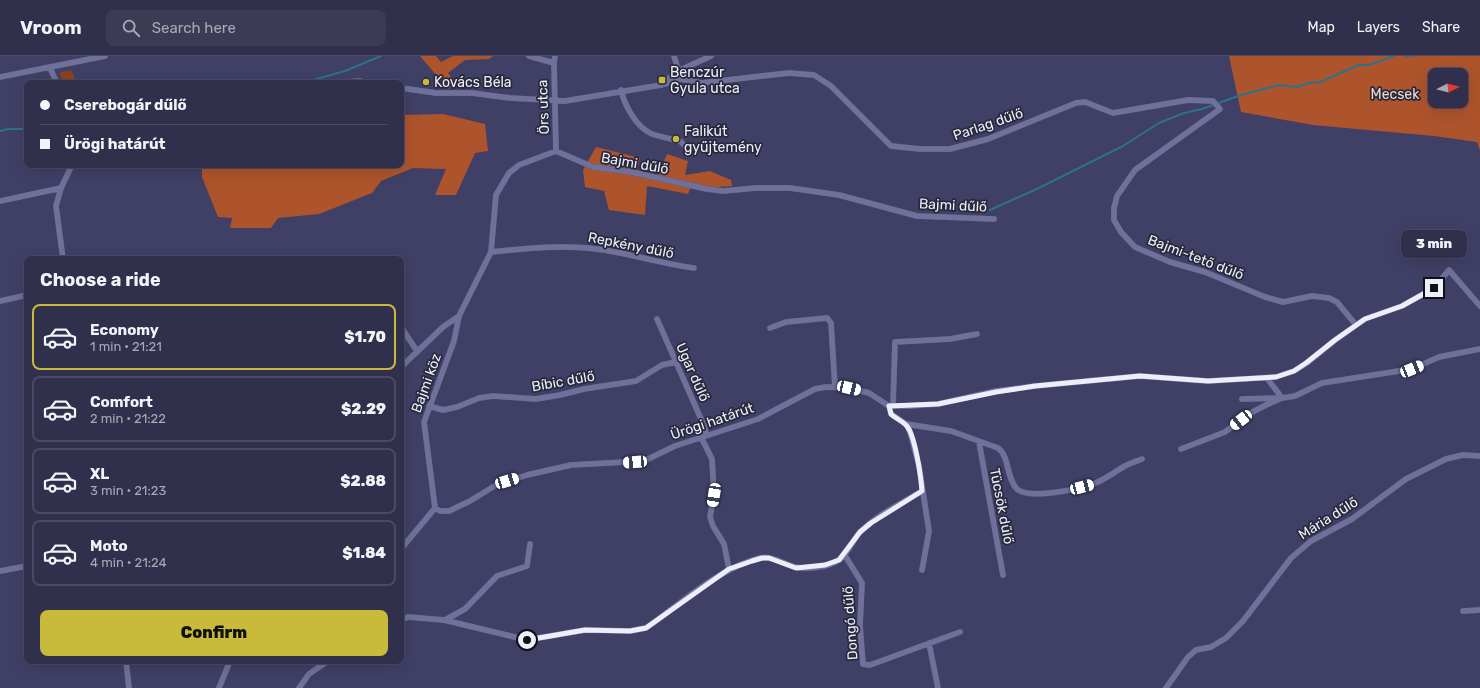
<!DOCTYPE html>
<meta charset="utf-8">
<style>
:root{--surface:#302f4c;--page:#3c3b56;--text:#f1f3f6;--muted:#a8a9b5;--line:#4b4a64;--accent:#c8bb3b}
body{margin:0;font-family:Rubik,sans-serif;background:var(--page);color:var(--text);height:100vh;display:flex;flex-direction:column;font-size:15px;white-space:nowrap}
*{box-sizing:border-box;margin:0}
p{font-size:13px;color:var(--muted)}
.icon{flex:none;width:22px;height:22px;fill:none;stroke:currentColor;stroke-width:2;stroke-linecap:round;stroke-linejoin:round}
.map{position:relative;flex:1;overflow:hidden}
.details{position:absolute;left:24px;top:200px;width:380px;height:408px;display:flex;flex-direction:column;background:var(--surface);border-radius:8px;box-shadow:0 4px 16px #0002,0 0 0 1px var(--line)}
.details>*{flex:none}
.banner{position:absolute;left:24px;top:24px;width:380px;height:88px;border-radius:8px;box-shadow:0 4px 16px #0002,0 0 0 1px var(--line);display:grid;align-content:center;height:88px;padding:0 16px;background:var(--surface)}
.needle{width:26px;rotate:84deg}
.controls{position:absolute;left:1428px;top:12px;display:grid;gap:8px}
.controls a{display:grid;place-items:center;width:40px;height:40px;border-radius:8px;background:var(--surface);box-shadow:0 4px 16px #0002,0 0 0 1px var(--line);font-size:20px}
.end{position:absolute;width:18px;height:18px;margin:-9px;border:5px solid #edeefc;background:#111;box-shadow:0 0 0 2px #111}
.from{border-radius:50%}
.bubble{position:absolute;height:28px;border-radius:8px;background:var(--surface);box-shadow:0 4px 16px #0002,0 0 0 1px var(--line);font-size:13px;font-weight:800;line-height:28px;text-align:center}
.car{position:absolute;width:12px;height:24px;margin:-12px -6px;border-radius:5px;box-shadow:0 0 3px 1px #0007;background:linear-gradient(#fff 24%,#345 0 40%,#fff 0 76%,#345 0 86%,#fff 0)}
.banner b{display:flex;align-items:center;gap:14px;height:38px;font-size:15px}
.banner b+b{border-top:1px solid var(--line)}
.banner i{width:10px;height:10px;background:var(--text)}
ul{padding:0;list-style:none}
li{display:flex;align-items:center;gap:12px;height:66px;margin:0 8px 6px;padding:0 8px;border:2px solid var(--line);border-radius:8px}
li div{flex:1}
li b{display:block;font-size:15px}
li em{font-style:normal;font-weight:800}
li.on{border-color:var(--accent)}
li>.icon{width:36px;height:36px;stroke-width:1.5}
h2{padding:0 16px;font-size:18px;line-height:48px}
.button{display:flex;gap:8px;margin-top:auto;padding:8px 16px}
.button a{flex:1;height:46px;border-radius:8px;background:var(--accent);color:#111;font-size:16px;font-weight:800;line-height:46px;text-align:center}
header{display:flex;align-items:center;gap:24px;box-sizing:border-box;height:56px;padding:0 20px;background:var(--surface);border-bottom:1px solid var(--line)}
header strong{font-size:19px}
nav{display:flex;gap:22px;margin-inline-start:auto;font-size:14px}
.search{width:280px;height:36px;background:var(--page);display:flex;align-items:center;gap:10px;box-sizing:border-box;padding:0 14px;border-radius:8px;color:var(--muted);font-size:15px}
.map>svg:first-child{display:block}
.green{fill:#8e401b}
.forest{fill:#ad542c;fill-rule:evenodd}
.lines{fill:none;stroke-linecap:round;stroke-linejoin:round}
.stream{stroke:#2d7289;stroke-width:2}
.minor-casing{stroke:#5a5978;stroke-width:6}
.minor{stroke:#70719b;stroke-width:5.5}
.route{stroke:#edeefc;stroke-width:5}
.poi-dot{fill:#c8bb3b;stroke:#28293b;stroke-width:1.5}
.labels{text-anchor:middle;stroke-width:3.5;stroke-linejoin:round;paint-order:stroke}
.poi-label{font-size:14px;fill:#edeefc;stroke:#28293b;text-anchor:start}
.park-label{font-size:14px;fill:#f3d9cf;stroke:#28293b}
.street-label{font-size:14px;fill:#edeefc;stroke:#28293b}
</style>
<header>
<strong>Vroom</strong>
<div class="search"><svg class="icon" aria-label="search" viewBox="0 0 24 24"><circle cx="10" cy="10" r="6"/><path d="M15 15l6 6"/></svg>Search here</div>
<nav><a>Map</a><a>Layers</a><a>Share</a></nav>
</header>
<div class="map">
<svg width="1480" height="632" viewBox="0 0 1480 632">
<rect width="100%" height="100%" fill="#403f66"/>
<path class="green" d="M71,14l5,11 15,-2 1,4h-28l-5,-10z"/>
<path class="forest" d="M420,0h16l5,6 12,-6h40l-4,3 -24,1 -17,13 8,10 -8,6z
M1229,0h251v94l-3,-8 -43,-6 -121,-11 -72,-13zM1435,19h26v26h-26z
M443,58l42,10 3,27 -13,2 -19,42h-21l11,-26 -33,-1 -32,13 -9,12 -53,21 -41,4 -7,10h-41l2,-10 -14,-1 -16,-40v-12h199v-50z
M596,91l44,11 -3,12 21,6 9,-22 21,7 -3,14 25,-4 21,9 1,6 -42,3 -2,5 -41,-8 -2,29 -36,-5 -5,-19 -19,-4 -2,-17z"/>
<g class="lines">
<path class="stream" d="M1405,0h8
M302,27l43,-12 36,-15
M0,75l8,-2h19
M990,154l49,-22 84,-42 36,-23 25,-10 18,-4 36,-13 41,-11 18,2 11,-4 12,-1 39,-17h10l25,-9"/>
<defs>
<path id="minor" d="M529,0l25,7
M555,0l-1,7 2,88
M674,0l7,23 20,4 88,-10 25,2 17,11 60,60 29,3h30l38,-10 88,-36 9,-1 28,11 75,-13 25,1 7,8 -85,61 -18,26 -3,12v12l7,12 14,15 35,15 35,10 60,25 18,5 29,-6 17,2 8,4 19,23
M50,12l7,15
M0,21l105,-21
M664,26l14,-11 33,-15
M336,27l23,-2 11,2
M401,32l35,5h36l38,5 55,3 96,-16 20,-6
M621,34c4,16 15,37 31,44 9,3 19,5 28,7l4,4
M0,145l61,-13
M491,196c38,-4 76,-8 113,-2 31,5 60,14 90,18
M63,203l-7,-53 5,-18 11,-23
M0,245l27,-6
M657,263l48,109 1,7
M401,271l16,24
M770,272l16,-6 41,-4 4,5 4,64
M401,311l42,-40 16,-11 32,-64 5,-57 13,-22 10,-8 37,-14 37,16 38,5 76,17 16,2 33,-3h34l49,7 78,21 77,3
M1242,343l40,-1 -15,-20
M893,349l2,-63 55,-3 27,-5
M429,350l14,4 14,-3 22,-9 14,-2 43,3 24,-4 24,-6 52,-8 26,-16 13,-3
M889,350l2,8 15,10 45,7 47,17c12,9 8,30 19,41 12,11 62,0 76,-5 12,-4 21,-12 32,-18 5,-3 12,-5 17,-7
M906,368l4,8 9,34 10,65 -7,39
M701,381l11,22 2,36 -4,22 3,9 11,18 5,25
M979,386l24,133
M1181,393l44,-17 22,-17 19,-10 16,-7 13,-2 27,-13 90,-14 27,-12 41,-8
M435,452l-11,-86 30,-81 5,-25
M401,493l34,-41 5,3h9l21,-10 26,-16 31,-10 44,-10 73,-4 31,-15 83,-27 57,-30 11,-2 23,1 20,5 20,13h19l30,-2 58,-13 39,-5 105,-10 68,5 68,-4 18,-6 13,-8 28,-23 30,-21 37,-13 32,-18 15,-18 31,36
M844,498l18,29 -2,43 3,38 7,1 90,-33
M0,515l27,-5
M1463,555l17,-1
M401,564l7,-3 36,3 83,20 58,-10 45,1 16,-3c36,-25 71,-59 114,-70 12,-3 23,6 35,9 11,3 34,0 44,-7 10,-7 14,-21 22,-29 17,-17 41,-28 61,-40
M445,564l20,-11 32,-33 30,-10 3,-22
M929,587l9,45
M126,605l3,27
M219,632l11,-27
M299,632l10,-14 19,-13
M1166,632l22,-31 8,-7 15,-3 15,-9 17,-17 48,-63 20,-17 41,-22 54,-40 40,-20 17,-4 17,1"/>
</defs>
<use href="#minor" class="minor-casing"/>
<use href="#minor" class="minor"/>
</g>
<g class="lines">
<path class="route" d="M527,584l58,-10 45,1 16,-3 83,-59 23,-8 10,-3h7l27,10 29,-3 14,-5 21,-28 11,-9 51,-32c-1,-14 -7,-57 -16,-66 -4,-4 -11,-7 -15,-11l-2,-8 49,-2 58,-12 39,-6 105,-10 68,5 68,-4 18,-6 12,-8 29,-23 30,-21 37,-13 32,-18"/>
</g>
<g class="poi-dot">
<rect x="658" y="20" width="8" height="8" rx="2"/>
<circle cx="426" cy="26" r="4"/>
<circle cx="676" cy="83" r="4"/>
</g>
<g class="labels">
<g class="poi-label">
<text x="670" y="21">Benczúr<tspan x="670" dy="16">Gyula utca</tspan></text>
<text x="434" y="31">Kovács Béla</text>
<text x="684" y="80">Falikút<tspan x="684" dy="16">gyűjtemény</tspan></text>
</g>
<g class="park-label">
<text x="1395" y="43">Mecsek</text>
</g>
<g class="street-label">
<text transform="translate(543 51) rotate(-92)" y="5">Örs utca</text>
<text transform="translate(988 68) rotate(-19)" y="5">Parlag dűlő</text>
<text transform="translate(635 107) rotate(10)" y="5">Bajmi dűlő</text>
<text transform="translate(953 149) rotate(3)" y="5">Bajmi dűlő</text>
<text transform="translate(631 189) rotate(11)" y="5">Repkény dűlő</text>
<text transform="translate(1196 201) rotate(21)" y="5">Bajmi-tető dűlő</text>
<text transform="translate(693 316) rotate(66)" y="5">Ugar dűlő</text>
<text transform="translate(563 325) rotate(-10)" y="5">Bíbic dűlő</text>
<text transform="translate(426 327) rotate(-70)" y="5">Bajmi köz</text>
<text transform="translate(712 365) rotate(-19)" y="5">Ürögi határút</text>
<text transform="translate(1002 450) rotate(79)" y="5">Tücsök dűlő</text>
<text transform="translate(1328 462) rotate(-32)" y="5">Mária dűlő</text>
<text transform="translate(850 567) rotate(-94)" y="5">Dongó dűlő</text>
</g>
</g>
</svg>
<div class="controls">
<a><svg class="needle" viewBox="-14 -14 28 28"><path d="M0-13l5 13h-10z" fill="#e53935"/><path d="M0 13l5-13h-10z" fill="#a8a9b5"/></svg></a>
</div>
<i class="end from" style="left:527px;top:584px"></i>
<i class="end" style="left:1434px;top:232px"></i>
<div class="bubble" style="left:1401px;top:174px;width:66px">3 min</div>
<i class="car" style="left:1412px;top:313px;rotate:68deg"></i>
<i class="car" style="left:849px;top:332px;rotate:103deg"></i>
<i class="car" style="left:1241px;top:364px;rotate:232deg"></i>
<i class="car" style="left:635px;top:406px;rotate:266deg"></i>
<i class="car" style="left:507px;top:425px;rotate:73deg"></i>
<i class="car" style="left:1082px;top:431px;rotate:75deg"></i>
<i class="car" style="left:714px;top:439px;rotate:189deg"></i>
<div class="banner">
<b><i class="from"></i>Cserebogár dűlő</b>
<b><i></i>Ürögi határút</b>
</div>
<section class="details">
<h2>Choose a ride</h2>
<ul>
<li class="on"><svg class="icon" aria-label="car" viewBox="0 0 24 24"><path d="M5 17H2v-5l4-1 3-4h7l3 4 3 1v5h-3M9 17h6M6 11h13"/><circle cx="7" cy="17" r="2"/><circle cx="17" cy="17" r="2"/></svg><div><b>Economy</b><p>1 min · 21:21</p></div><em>$1.70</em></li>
<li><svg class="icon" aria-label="car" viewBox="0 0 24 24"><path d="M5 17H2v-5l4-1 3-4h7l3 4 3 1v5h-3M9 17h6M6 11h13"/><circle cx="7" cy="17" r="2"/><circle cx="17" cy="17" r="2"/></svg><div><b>Comfort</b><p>2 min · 21:22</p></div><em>$2.29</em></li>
<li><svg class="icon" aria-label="car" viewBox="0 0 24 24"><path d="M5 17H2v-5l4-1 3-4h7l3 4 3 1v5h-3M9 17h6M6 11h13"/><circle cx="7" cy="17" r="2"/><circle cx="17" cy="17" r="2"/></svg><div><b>XL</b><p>3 min · 21:23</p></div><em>$2.88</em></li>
<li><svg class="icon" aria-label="car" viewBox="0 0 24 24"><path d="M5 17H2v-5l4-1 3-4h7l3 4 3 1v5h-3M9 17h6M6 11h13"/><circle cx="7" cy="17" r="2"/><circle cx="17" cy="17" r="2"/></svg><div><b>Moto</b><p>4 min · 21:24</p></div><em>$1.84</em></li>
</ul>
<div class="button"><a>Confirm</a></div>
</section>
</div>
